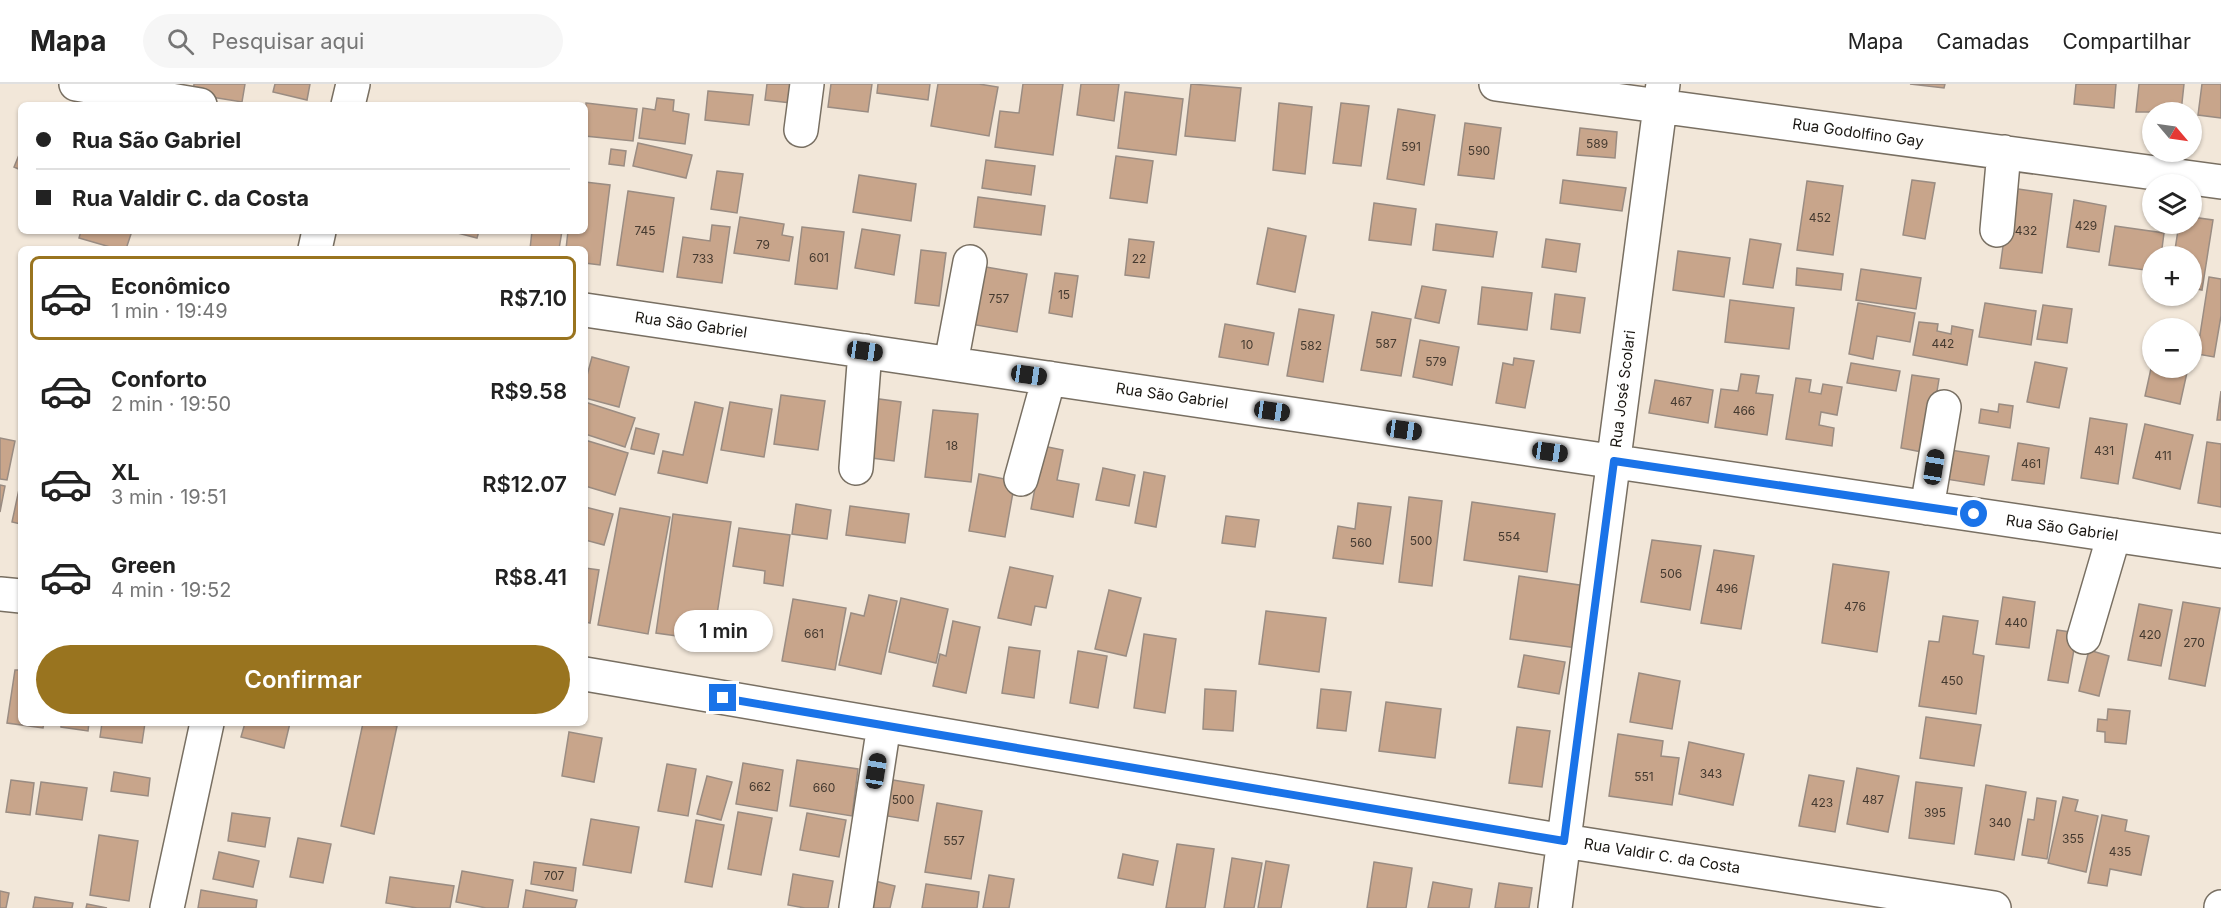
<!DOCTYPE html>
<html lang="pt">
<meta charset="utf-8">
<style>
:root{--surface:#fff;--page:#f6f6f6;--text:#222;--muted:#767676;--line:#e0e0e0;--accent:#99741f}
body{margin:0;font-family:Inter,sans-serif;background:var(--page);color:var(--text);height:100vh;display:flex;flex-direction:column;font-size:22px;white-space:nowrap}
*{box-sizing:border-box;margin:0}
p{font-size:20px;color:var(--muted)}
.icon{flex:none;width:33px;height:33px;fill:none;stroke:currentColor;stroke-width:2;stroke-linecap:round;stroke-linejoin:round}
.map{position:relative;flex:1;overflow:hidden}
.side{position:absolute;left:18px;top:162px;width:570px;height:480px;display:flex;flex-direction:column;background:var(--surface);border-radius:9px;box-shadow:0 2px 4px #0004}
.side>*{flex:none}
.guide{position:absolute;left:18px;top:18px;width:570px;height:132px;border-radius:9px;box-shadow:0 2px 4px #0004;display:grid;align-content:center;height:132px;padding:0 18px;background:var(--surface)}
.needle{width:39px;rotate:119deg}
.tools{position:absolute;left:2142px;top:18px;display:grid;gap:12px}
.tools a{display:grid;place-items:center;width:60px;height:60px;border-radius:50%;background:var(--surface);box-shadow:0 2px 4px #0004;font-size:30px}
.end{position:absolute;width:27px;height:27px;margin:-14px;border:8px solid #1a73e8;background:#fff;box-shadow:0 0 0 3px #fff}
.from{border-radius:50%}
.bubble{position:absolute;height:42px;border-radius:21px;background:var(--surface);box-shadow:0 2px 4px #0004;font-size:20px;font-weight:600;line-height:42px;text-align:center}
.car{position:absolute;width:18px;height:36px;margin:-18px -9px;border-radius:8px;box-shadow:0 0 4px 2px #0007;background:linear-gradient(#222 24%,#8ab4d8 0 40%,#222 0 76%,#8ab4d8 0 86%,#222 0)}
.guide b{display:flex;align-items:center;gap:21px;height:57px;font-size:22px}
.guide b+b{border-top:2px solid var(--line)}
.guide i{width:15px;height:15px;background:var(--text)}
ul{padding:10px 0 0;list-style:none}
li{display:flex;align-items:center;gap:18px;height:84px;margin:0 12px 9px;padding:0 6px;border:3px solid transparent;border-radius:9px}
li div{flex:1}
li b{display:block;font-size:22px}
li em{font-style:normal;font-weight:600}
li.active{border-color:var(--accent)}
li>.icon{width:54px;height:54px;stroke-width:1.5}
.cta{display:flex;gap:12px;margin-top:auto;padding:12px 18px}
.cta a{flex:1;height:69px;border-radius:36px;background:var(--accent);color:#fff;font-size:24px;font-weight:600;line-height:69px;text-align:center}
header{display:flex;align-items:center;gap:36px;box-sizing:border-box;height:84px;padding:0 30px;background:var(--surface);border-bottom:2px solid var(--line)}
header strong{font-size:28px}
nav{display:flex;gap:33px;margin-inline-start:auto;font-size:21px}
.search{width:420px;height:54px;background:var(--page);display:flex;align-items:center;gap:15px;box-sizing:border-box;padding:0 21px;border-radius:33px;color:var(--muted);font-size:22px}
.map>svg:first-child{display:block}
.building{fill:#c8a58b;stroke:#9a8c82;stroke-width:1.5}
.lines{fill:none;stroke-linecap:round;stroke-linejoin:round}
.minor-casing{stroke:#786f62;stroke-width:36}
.minor{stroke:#fff;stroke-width:33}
.route{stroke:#1a73e8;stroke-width:8}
.labels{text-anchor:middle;stroke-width:5;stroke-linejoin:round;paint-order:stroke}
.number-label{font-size:12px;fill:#453a30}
.street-label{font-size:15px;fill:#191611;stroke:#fff}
</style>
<header>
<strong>Mapa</strong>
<div class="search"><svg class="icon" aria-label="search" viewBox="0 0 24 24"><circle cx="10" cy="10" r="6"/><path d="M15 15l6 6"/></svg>Pesquisar aqui</div>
<nav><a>Mapa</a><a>Camadas</a><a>Compartilhar</a></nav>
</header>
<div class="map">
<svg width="2221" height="824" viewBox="0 0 2221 824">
<rect width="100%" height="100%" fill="#f2e7d9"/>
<path class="building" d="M194,0h51l-3,18 -49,-8z
M275,0h35l-3,16 -34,-8z
M767,0h36l-3,20 -35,-4z
M831,0h41l-4,28 -40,-5z
M878,0h52l-2,16 -51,-7z
M938,0h41l19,3 -9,49 -58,-10z
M1023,0h40l-10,71 -58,-8 5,-36 19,2z
M1081,0h38l-5,37 -37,-6z
M1191,0l50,4 -6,53 -50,-5z
M1910,0h35l-1,4z
M2076,0h40l-2,24 -40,-4z
M2139,0h45l-3,28h-45z
M2202,0h19v34l-23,-3z
M708,7l45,4 -4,30 -44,-5z
M1125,8l58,7 -7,56 -58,-7z
M657,14l17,2 -1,11 16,3 -4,30 -46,-6 4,-30 12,2z
M586,19l51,6 -4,32 -48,-5z
M1279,19l33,4 -7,67 -32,-4z
M1341,19l28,3 -8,60 -28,-3z
M1398,25l37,6 -11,70 -37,-6z
M1465,39l36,5 -7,51 -36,-4z
M1580,44l37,4 -2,26 -38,-3z
M638,59l54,12 -6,23 -53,-12z
M611,65l15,2 -2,15 -15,-2z
M21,66v20l-7,-3z
M1116,72l37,5 -6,42 -37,-5z
M986,76l49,6 -4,29 -49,-7z
M717,87l26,3 -6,39 -26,-4z
M859,91l57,9 -5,37 -58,-9z
M1563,96l63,8 -4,23 -62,-8z
M1912,96l23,3 -10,56 -22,-4z
M1807,97l36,5 -10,69 -36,-5z
M585,98l25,3 -10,80 -15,-2v-14h-19l2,-18h17z
M2011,104l41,6 -10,79 -42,-5z
M628,107l46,7 -11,74 -46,-7z
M978,113l67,9 -4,29 -67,-8z
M2074,116l32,6 -7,46 -32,-5z
M1374,119l42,6 -5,36 -42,-5z
M740,133l44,7 -2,11 11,2 -4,24 -55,-8z
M2192,133l21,3 -11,70 -10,-2v-32h-18l5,-32h13z
M1436,140l61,8 -4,25 -60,-7z
M712,141l18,2 -8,56 -45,-6 6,-40 27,4z
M2115,142l49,7 -3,23h-9v15l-43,-6z
M802,143l42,5 -7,57 -42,-5z
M1268,144l38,8 -11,56 -38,-8z
M862,145l38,6 -6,40 -39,-7z
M81,147h51l-6,18h-9l-38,-11z
M450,147h29l-2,7z
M532,147h30l-3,18h-29z
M1129,155l25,3 -5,36 -24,-3z
M1546,155l34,5 -4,28 -34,-5z
M1750,155l31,5 -8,44 -30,-4z
M921,166l25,3 -7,53 -24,-3z
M1678,167l52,7 -6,39 -51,-7z
M980,182l47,8 -10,58 -47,-8z
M1797,184l46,6 -2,16 -45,-5z
M1861,185l60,9 -5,31 -60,-9z
M1055,189l23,3 -6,41 -23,-4z
M2209,193l12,2v37l-7,41 -17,-3z
M1422,202l24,4 -7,33 -24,-5z
M1482,203l50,6 -5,37 -49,-6z
M1555,210l30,4 -5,35 -29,-4z
M1730,216l64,8 -5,41 -64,-7z
M1858,219l57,10 -5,29 -33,-6 -4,23 -24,-5z
M1985,219l51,8 -5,34 -52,-8z
M2043,221l29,4 -5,34 -30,-4z
M1299,225l35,6 -11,67 -36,-6z
M1372,228l39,7 -10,57 -40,-6z
M1919,238l19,2 -1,7 14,3 1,-8 21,4 -6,35 -54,-10z
M1225,240l49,9 -6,32 -49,-8z
M1420,256l39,7 -7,38 -39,-8z
M592,273l37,10 -10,40 -34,-9v-15z
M1514,274l20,3 -9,47 -29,-5 7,-40 10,2z
M2035,278l32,6 -8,40 -32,-6z
M1851,279l49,8 -4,20 -49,-8z
M2152,280v4h36l-8,36 -35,-8z
M1741,290l18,2 -3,17 17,2 -6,40 -52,-8 6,-38 17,2z
M1912,291l27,4 -12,74 -26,-5z
M1796,294l15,2 -2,12 12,2 2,-10 19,3 -5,28 -16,-3 -2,13 15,3 -2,18 -46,-7z
M1655,296l58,10 -5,33 -59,-10z
M2221,307v29h-4z
M781,311l44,6 -7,49 -44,-6z
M872,314l29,4 -7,59 -30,-4z
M585,318l50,16 -10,29 -40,-13z
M695,318l28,6 -16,75 -49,-10 5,-22 20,4z
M730,318l42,7 -8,48 -43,-7z
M1999,320l14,2 -3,22 -31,-5 2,-14 17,3z
M933,326l45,4 -7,68 -46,-5z
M2090,334l37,6 -9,60 -37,-6z
M2145,340l48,11 -13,54 -47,-11z
M636,344l23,6 -5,20 -23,-5z
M0,354l15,3 -8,39 -7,-1z
M585,356l43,13 -13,42 -30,-9z
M2207,358l14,2v63l-23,-4z
M2018,359l31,5 -5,36 -32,-4z
M1043,362l20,4 -6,30 22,4 -6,33 -42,-8z
M1944,365l45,7 -5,29 -45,-7z
M1103,384l32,7 -6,31 -33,-6z
M1144,388l21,4 -9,51 -21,-4z
M979,390l36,7 -10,56 -36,-6z
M21,396v44l-9,-2z
M0,401l5,1 -5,26z
M1409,413l33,4 -10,85 -33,-4z
M1472,418l83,12 -8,58 -83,-12z
M1358,419l33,4 -8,57 -50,-6 5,-32 17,3z
M796,420l35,6 -4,29 -35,-5z
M850,422l59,8 -4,29 -59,-8z
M585,423l28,7 -9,31 -19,-5z
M620,424l50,9 -22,117 -50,-9z
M673,430l58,8 -18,119 -57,-8z
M1226,432l33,4 -4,27 -33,-4z
M739,444l51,7 -7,51 -19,-3 1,-12 -32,-5z
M1652,456l49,6 -11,64 -49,-8z
M1714,466l40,6 -13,73 -40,-6z
M1833,480l56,8 -12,80 -55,-9z
M1010,483l43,9 -7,32 -11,-2 -4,19 -33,-7z
M585,484l14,2 -9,53 -5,-1z
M1519,492l67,10 -9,62 -67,-9z
M1109,506l32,8 -15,58 -31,-7z
M869,511l28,6 -16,73 -42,-9 12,-52 13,3z
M2003,513l32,5 -6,46 -33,-4z
M901,514l47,11 -12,54 -47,-11z
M793,515l53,9 -11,62 -53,-9z
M2183,518l37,6 -15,78 -36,-7z
M2139,520l33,6 -11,56 -33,-6z
M1266,527l60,7 -7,54 -60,-8z
M1943,532l35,5 -5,33 11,2 -8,58 -57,-8 10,-65 10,1z
M953,537l27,6 -14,66 -33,-7 7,-32 6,2z
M2057,546l20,3 -9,50 -20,-3z
M1144,550l32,5 -11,74 -31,-5z
M1009,563l31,4 -6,47 -32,-5z
M2089,566l20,6 -10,40 -20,-5z
M1078,567l29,5 -9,52 -28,-5z
M1524,571l41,7 -6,32 -41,-7z
M15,586h6v53h23l-1,5 -36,-5z
M1639,589l41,8 -8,48 -42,-7z
M1205,605l31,2 -3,40 -30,-2z
M1321,605l30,3 -5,39 -29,-3z
M1386,618l55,7 -6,49 -56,-7z
M2108,625l22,2 -4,33 -21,-2v-10l-8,-1 1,-12 9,1z
M1926,633l55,8 -7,41 -54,-8z
M61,639h28l-1,8 -27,-4z
M102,639h43l-3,20 -42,-6z
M245,639h45l-6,25 -43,-11z
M363,639h17l17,3 -23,108 -33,-8z
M1517,643l33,4 -8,56 -33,-4z
M569,648l33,6 -8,44 -32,-6z
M1618,650l45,7 -2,15 18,2 -7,47 -63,-9z
M1689,658l55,12 -11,51 -54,-11z
M797,676l61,9 -6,47 -62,-10z
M743,679l40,7 -6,41 -41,-7z
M667,680l29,5 -8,47 -30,-5z
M1857,684l42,8 -11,56 -41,-8z
M114,688l36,6 -2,18 -37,-5z
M1809,691l35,6 -9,51 -36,-6z
M707,692l25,6 -11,38 -24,-6z
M887,695l37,6 -6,36 -37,-6z
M11,696l23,3 -4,32 -24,-3z
M41,698l46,6 -5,32 -46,-6z
M1916,698l46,6 -8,56 -45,-6z
M1986,701l40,7 -12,68 -39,-6z
M2063,713l15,3 -3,11 23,5 -12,56 -38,-9z
M2037,714l19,3 -9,58 -25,-4 6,-36 6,1z
M937,719l45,8 -11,68 -46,-7z
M738,728l34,6 -11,57 -33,-6z
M232,729l38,5 -5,29 -37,-6z
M807,729l39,7 -7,37 -39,-7z
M2102,731l25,5 -2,11 24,5 -8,39 -31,-6 -3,17 -19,-3z
M591,735l48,8 -8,46 -48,-8z
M696,736l28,5 -12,62 -27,-5z
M99,751l39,6 -9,60 -39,-6z
M298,754l33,6 -8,39 -33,-6z
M1177,760l37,5 -9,59h-39z
M219,768l40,9 -6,26 -40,-8z
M1123,770l35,7 -5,24 -35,-7z
M1232,774l30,5 -8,45h-30z
M1266,777l23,4 -8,43h-23z
M534,778l42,6 -3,23 -42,-7z
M1374,778l38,6 -6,40h-39z
M462,787l51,9 -5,28h-22l-30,-6z
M793,790l40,7 -5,27h-23l-17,-3z
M989,791l25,4 -5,29h-26z
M390,793l64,9 -4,22h-33l-31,-5z
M875,797l20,5 -5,22h-21z
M1433,798l39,7 -3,19h-41z
M1499,799l33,5 -3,20h-34z
M926,800l53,8 -2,16h-55z
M201,806l56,10 -1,8h-58z
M526,806l51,10 -2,8h-52z
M0,807l9,2 -3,15h-6z
M35,813l38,6 -1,5h-39z
M87,820l20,4h-21z"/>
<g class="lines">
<defs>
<path id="minor" d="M76,0l124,21
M1496,0l725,98
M348,21l5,-21
M801,46l6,-46
M1997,146l7,-78
M315,165l4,-18
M585,226l1636,241
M951,279l19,-101
M856,384l9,-117
M1021,395l28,-101
M1927,424l17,-101
M0,510l21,2
M2084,553l30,-102
M585,590l979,167 430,67
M167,824l40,-185
M856,824l28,-183
M1555,824l108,-824
M2221,824v-1"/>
</defs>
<use href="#minor" class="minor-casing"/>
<use href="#minor" class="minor"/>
</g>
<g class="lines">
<path class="route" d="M723,614l841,143 50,-380 360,53"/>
</g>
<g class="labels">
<g class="number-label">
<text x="1597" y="64">589</text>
<text x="1411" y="67">591</text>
<text x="1479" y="71">590</text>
<text x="1820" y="138">452</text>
<text x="2086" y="146">429</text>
<text x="645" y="151">745</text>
<text x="2026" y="151">432</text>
<text x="763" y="165">79</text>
<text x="819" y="178">601</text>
<text x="703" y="179">733</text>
<text x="1139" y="179">22</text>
<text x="1064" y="215">15</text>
<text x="999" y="219">757</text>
<text x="1386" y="264">587</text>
<text x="1943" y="264">442</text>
<text x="1247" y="265">10</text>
<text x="1311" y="266">582</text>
<text x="1436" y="282">579</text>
<text x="1681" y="322">467</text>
<text x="1744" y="331">466</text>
<text x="952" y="366">18</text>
<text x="2104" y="371">431</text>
<text x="2163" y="376">411</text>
<text x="2031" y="384">461</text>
<text x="1509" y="457">554</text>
<text x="1421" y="461">500</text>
<text x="1361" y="463">560</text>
<text x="1671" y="494">506</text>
<text x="1727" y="509">496</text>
<text x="1855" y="527">476</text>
<text x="2016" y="543">440</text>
<text x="814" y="554">661</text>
<text x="2150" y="555">420</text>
<text x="2194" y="563">270</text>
<text x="1952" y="601">450</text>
<text x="1711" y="694">343</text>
<text x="1644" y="697">551</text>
<text x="760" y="707">662</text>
<text x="824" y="708">660</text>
<text x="903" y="720">500</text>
<text x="1873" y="720">487</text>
<text x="1822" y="723">423</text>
<text x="1935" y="733">395</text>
<text x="2000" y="743">340</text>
<text x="2073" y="759">355</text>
<text x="954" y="761">557</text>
<text x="2120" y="772">435</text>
<text x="554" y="796">707</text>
</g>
<g class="street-label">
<text transform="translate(1858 49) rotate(8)" y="5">Rua Godolfino Gay</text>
<text transform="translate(691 241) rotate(8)" y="5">Rua São Gabriel</text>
<text transform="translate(1623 305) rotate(-83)" y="5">Rua José Scolari</text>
<text transform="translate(1172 312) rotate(8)" y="5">Rua São Gabriel</text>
<text transform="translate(2062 444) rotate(8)" y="5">Rua São Gabriel</text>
<text transform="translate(1662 772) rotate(9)" y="5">Rua Valdir C. da Costa</text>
</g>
</g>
</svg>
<div class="tools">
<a><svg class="needle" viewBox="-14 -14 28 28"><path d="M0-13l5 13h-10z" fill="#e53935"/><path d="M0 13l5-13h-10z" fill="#767676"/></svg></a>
<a><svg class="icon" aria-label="layers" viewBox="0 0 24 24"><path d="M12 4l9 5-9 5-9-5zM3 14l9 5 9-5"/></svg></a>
<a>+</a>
<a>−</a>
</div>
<i class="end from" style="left:1974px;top:430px"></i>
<i class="end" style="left:723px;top:614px"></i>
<div class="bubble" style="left:674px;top:526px;width:99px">1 min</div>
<i class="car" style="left:865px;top:267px;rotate:98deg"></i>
<i class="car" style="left:1029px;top:291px;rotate:98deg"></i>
<i class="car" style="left:1272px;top:327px;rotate:98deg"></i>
<i class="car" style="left:1404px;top:346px;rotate:98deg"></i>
<i class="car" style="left:1550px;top:368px;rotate:98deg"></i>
<i class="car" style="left:1934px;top:383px;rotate:9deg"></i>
<i class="car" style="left:876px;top:687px;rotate:9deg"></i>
<div class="guide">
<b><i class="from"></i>Rua São Gabriel</b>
<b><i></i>Rua Valdir C. da Costa</b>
</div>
<section class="side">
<ul>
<li class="active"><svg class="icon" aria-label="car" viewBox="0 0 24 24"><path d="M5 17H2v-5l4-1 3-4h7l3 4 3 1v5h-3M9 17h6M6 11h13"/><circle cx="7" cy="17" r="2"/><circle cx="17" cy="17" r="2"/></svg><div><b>Econômico</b><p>1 min · 19:49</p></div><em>R$7.10</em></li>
<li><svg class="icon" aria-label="car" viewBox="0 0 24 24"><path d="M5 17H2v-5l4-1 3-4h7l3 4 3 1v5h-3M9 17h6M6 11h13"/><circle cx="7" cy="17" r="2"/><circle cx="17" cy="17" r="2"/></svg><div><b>Conforto</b><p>2 min · 19:50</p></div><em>R$9.58</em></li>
<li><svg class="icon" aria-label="car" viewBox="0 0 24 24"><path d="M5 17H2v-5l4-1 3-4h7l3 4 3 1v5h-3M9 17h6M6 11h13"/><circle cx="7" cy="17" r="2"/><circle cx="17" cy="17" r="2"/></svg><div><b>XL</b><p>3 min · 19:51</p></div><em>R$12.07</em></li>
<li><svg class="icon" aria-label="car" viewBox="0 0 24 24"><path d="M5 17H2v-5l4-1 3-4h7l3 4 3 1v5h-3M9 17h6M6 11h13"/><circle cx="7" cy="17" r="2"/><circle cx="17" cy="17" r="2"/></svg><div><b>Green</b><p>4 min · 19:52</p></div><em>R$8.41</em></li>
</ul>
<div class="cta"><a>Confirmar</a></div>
</section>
</div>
